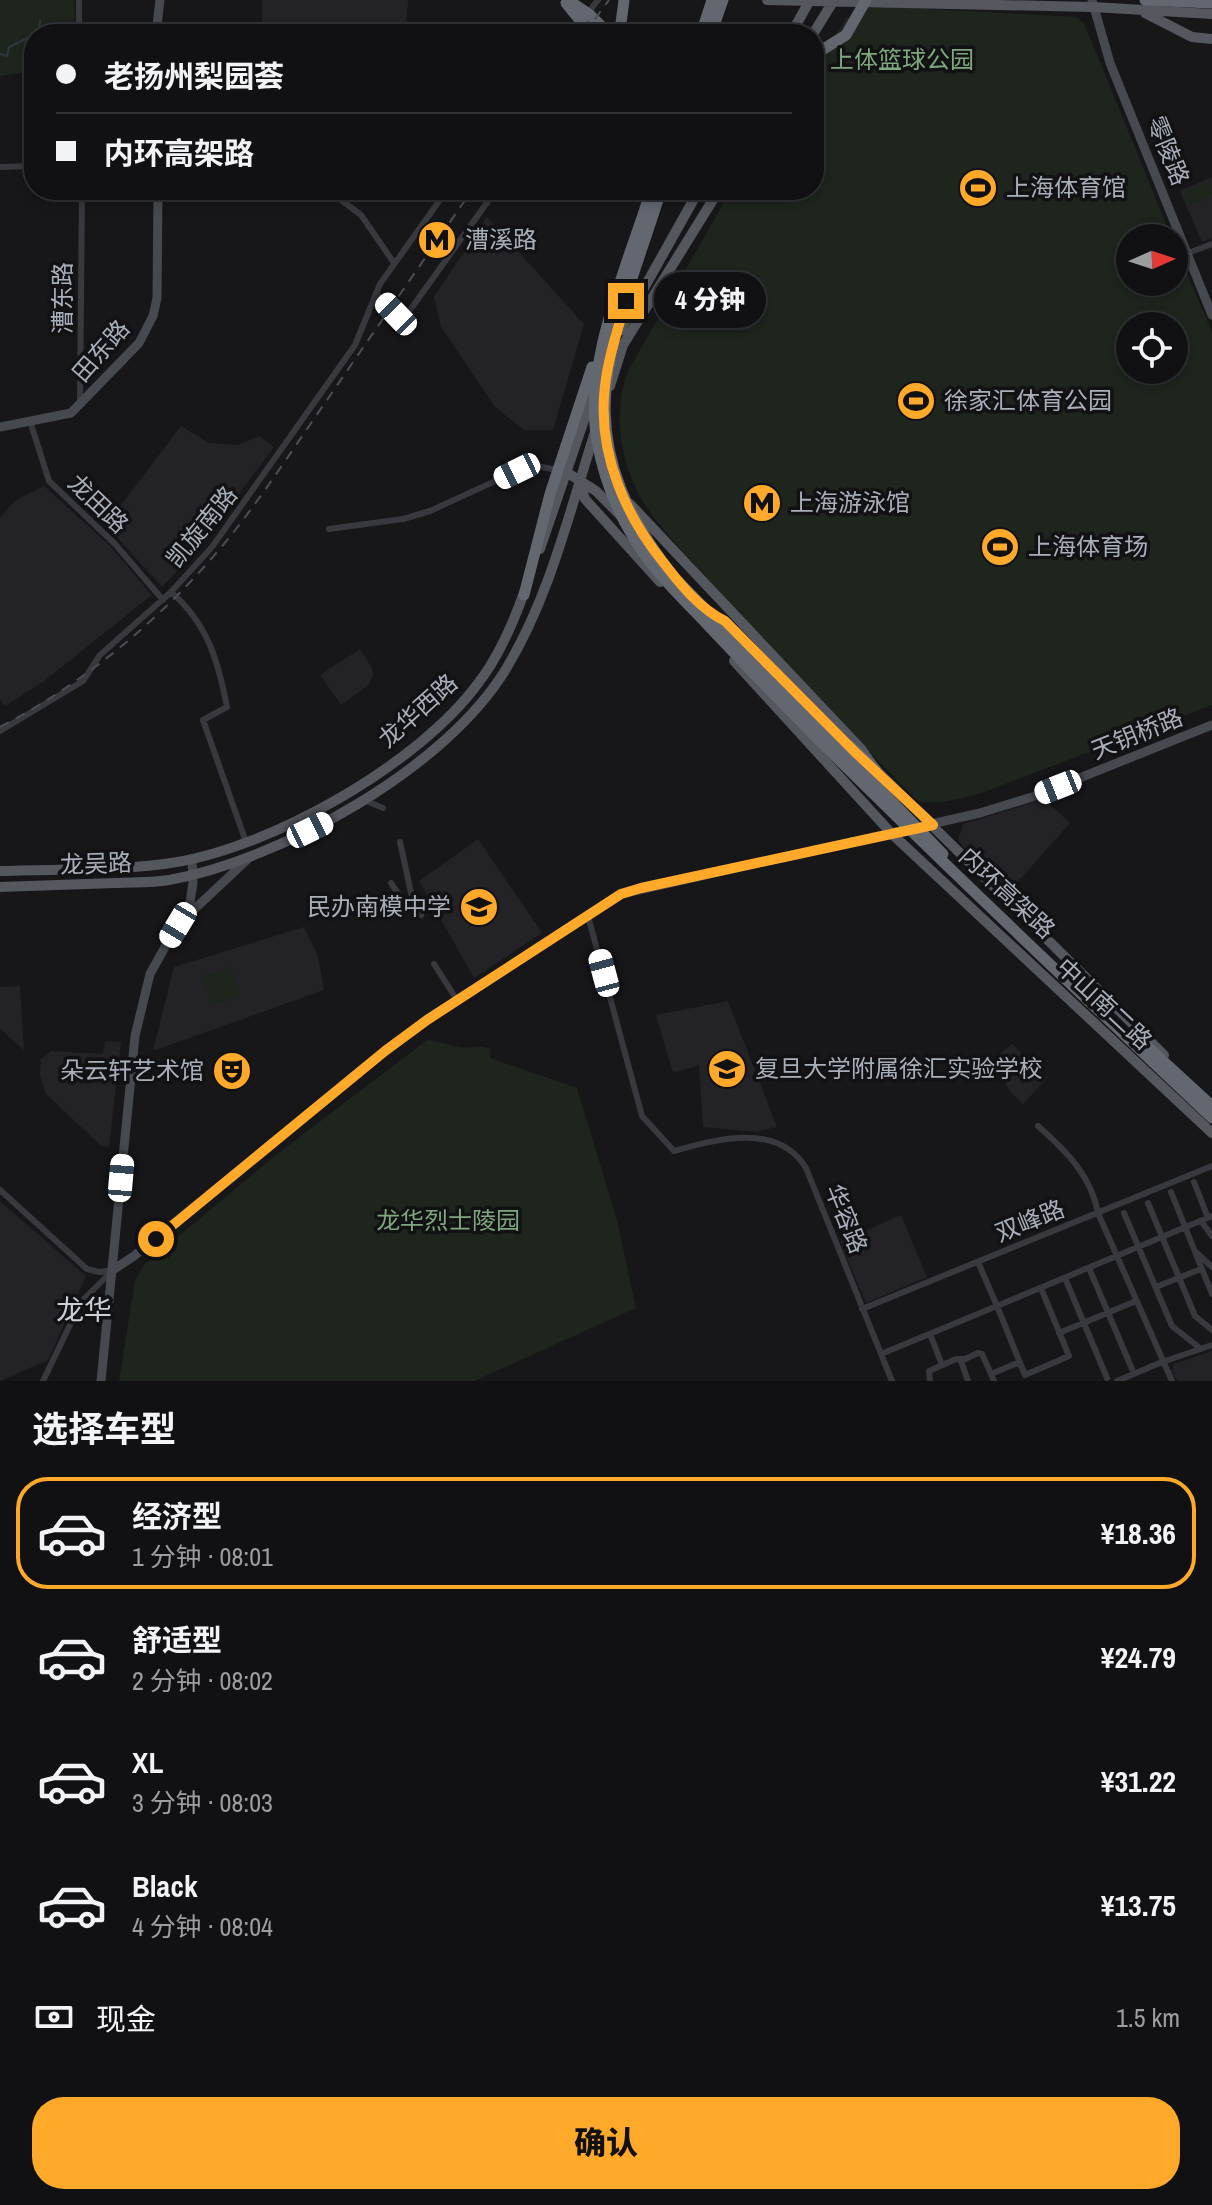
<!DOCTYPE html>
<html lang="zh">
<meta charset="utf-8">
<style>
:root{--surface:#111114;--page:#1a1a1d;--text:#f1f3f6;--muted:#9c9da0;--line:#303134;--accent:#ffa92a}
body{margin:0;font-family:"Archivo Narrow","Noto Sans SC",sans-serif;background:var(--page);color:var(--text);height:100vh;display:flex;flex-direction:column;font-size:30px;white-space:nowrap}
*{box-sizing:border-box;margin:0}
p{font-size:26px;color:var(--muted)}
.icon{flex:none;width:44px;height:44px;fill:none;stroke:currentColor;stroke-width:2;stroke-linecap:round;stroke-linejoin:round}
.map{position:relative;height:1381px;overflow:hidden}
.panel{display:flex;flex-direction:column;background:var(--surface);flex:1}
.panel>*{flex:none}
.guide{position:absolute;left:24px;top:24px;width:800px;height:176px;border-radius:32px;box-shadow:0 4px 12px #0003,0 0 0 2px var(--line);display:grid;align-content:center;height:176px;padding:0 32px;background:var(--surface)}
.needle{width:52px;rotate:87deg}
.tools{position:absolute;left:1116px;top:224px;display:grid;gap:16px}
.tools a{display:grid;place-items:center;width:72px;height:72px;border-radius:50%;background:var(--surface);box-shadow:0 4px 12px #0003,0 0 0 2px var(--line);font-size:40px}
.end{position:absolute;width:36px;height:36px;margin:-18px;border:10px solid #ffa92a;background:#111;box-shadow:0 0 0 4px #111}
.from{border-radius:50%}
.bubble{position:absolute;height:56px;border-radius:28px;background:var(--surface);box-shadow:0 4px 12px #0003,0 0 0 2px var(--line);font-size:26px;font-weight:800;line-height:56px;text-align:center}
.car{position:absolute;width:24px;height:48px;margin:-24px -12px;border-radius:10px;box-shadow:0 0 6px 2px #0007;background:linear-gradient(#fff 24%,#345 0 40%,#fff 0 76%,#345 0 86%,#fff 0)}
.guide b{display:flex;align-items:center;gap:28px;height:76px;font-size:30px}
.guide b+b{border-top:2px solid var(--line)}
.guide i{width:20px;height:20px;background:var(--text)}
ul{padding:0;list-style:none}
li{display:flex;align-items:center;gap:24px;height:112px;margin:0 16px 12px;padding:0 16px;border:4px solid transparent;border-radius:32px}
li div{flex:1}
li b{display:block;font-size:30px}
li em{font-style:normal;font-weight:800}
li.active{border-color:var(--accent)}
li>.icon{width:72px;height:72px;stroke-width:1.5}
h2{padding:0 32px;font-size:36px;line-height:96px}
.pay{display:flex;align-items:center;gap:20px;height:88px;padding:0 32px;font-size:30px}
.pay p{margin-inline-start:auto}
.button{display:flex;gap:16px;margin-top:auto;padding:16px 32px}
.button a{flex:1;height:92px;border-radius:32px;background:var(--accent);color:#111;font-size:32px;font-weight:800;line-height:92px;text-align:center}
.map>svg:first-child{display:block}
.built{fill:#232327}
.green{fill:#1d251d;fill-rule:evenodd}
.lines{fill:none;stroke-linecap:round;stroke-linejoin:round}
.stream{stroke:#2c383f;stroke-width:2}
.street{stroke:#38393f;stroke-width:6}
.secondary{stroke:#46494f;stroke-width:9}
.primary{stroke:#54575e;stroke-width:10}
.highway{stroke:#636870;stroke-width:11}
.rail{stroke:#4b4e54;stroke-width:2;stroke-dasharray:10 8;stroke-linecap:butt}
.route{stroke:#ffa92a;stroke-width:10}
.labels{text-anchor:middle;stroke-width:7;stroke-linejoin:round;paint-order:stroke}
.park-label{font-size:24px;fill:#7ea77e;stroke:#121215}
.street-label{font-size:24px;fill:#a8afba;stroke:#121215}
.poi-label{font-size:24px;fill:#a8afba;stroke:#121215;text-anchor:start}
.quarter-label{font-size:28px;fill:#caced6;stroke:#121215}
</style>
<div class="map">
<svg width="1212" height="1381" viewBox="0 0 1212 1381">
<rect width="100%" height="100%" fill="#17171a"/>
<path class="built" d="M262,0h146l-2,30 -113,-3 -1,7h-30z
M1212,177v61l-10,4 -22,-51z
M487,217l97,107 -31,106h-29l-29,-23 -54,-80 -7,-30z
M181,426l28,17 28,2 23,-9 14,11 -77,103 -35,37 -56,-62z
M44,486l65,59 43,50 -109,87 -38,24 -5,-7v-181l14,-17z
M360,649l12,19 1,8 -4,9 -28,20 -21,-30z
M1044,799l26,24 -62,70 -40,-39 -10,-15 5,-15z
M478,839l64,94 -68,45 -55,-97z
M304,927l14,29 6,34 -171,61 21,-84z
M20,986l4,64 -24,-21v-42z
M728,1001l49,126 -21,5 -53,-5 -4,-62 -26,8 -17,-58z
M105,1041l16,1 -12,105 -9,-2 -54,-51 -6,-18 1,-17 10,-8 52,3z
M1012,1044l35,34 -24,26 -13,-13 -18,-31z
M0,1201l86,75 -38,84 -48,21z
M901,1215l26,62 -61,26 -26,-61z
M1212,1351v30h-34l-7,-10 3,-7z"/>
<path class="green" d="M0,0h74l1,34h-41v37l-34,5z
M875,6l202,11 7,6 88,215h-42v44h44v-39l38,89v373l-233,89 -35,8h-25c-69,-69 -137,-139 -202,-213 -26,-30 -58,-59 -78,-94 -20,-39 -26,-83 -11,-124l103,-181h83v-125l33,-47 10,-7zM1130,326h44v44h-44z
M1210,181l2,15 -22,9 -5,-13z
M231,967l10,29 -29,9 -10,-28z
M427,1040c12,1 20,5 32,7 11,2 17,-3 32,2l-1,9 87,30 40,132 19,88 -162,73h-355l16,-101 9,-15 132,-110z"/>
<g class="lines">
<path class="stream" d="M36,34l3,-1 1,-12
M0,54l7,2 2,-9 25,-12"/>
<path class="street" d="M79,0v34
M588,13l10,-13
M573,34l8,-12
M0,167l34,-1
M328,190l33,25 33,48
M1188,253l24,-9
M376,293c9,9 18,26 32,20l88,-123
M80,403l2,-213
M30,421l19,60 66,63 48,56
M329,529l74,-10 27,-8 87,-40 20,-5 21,4
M171,592c37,32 47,69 56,115l-24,13 43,122
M0,731l83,-50 17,-26 71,-63 41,-45 143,-202 25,-61 67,-94
M364,800l19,8
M400,842l13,60
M391,883l14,21 16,11
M588,916l54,200 32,35c43,-12 104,-29 132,17l86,213
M434,964l23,36
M1038,1126c28,25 53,49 60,87l74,168
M1194,1182l14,36
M0,1190l87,79 12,3 14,-2
M1171,1192l41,102
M1148,1203l47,113 17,14
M1124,1213l48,113 29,23
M1201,1221l11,15
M1197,1253l15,14
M978,1262l19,44 215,-90
M1089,1268l43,101
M1065,1278l42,100
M1156,1287l45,-18
M862,1309l350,-143
M1059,1333l77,-32
M930,1334l12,31
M881,1354l116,-48 28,69 44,-19 -28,-68
M43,1381l38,-79 29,-29
M930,1381l-1,-10 27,-12h6
M968,1381l-7,-20 17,-8 4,1 9,20
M994,1381l-3,-7 29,-12
M1117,1381l45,-19 50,-17"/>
<path class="secondary" d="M1092,0l18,63 102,252
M156,34l4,-34
M0,427l71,-14 68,-70 14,-27 4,-18 1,-108
M186,917l64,-60
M113,1270l21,-14 251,-205 55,-40 181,-117 359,-81 52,-16 180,-72
M101,1381l34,-345 15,-62 40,-72 3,-19 -1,-24"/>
<path class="primary" d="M767,0l326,7 119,7
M1145,13l47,24 20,2
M791,34l19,-34
M813,34l21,-34
M620,331l79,-141
M610,386l13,-41 96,-155
M566,472l30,19 24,24
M580,484l5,15 75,83
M630,504l231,245 15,21 288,285
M540,549l53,-155
M734,661l158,173 320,299
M0,871c54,-2 110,0 164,-7 101,-12 255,-99 315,-182 20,-26 35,-61 46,-92
M0,887c38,-1 77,-3 115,-4 18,-1 37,0 54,-3 114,-21 276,-111 337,-211 44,-73 63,-156 89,-237"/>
<path class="highway" d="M568,0l21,14 20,20
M624,0l-3,23 4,11
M1145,0l67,3
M566,3l25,31
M701,34l11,-34
M711,34l12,-34
M814,55l32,-20 20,-35
M651,190c-23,75 -68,172 -54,251 6,33 19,68 36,96 18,31 45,57 70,83 35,37 69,73 105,109 132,132 268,260 404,389
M661,190c-49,157 -102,241 13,387l269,277
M524,595l26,-101 42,-127
M850,746l26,24
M1136,1036l76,70"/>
<path class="rail" d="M584,34l25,-34
M0,727c92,-48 172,-117 236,-198 32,-41 61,-86 91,-129 48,-70 97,-140 145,-210"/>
</g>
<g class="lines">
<path class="route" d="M156,1239l229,-188 42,-31 194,-126 20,-6 292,-63 -78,-73 -130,-131c-25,-12 -45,-37 -62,-59 -37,-46 -63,-105 -59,-165 2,-33 13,-65 22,-96"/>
</g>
<defs>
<symbol id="stadium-disc" viewBox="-11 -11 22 22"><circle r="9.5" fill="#ffa92a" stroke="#121215"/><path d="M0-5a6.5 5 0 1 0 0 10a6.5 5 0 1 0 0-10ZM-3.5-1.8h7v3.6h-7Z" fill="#111"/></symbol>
<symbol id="metro-disc" viewBox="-11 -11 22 22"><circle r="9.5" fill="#ffa92a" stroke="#121215"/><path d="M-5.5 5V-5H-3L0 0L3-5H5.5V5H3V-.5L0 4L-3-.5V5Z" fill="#111"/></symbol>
<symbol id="school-disc" viewBox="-11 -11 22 22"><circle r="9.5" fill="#ffa92a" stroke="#121215"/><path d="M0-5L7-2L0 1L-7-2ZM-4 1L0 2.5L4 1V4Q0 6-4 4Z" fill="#111"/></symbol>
<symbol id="theatre-disc" viewBox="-11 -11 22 22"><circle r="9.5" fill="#ffa92a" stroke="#121215"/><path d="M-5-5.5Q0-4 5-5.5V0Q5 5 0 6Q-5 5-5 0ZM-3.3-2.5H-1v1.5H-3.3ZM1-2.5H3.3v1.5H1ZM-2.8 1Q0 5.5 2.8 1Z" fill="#111"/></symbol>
</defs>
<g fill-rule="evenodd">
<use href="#stadium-disc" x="956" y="166" width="44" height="44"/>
<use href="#metro-disc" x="415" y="218" width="44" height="44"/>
<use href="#stadium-disc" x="894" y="379" width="44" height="44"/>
<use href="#metro-disc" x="740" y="481" width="44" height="44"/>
<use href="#stadium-disc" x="978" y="525" width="44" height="44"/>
<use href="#school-disc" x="457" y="885" width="44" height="44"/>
<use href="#school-disc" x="705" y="1047" width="44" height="44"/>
<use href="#theatre-disc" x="210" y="1049" width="44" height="44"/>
</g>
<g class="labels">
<g class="park-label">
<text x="902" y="68">上体篮球公园</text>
<text x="448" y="1229">龙华烈士陵园</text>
</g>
<g class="street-label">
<text transform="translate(1168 151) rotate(68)" y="8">零陵路</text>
<text transform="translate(63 298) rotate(-90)" y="8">漕东路</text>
<text transform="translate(101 351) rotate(-49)" y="8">田东路</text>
<text transform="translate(98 504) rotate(44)" y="8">龙田路</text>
<text transform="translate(202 527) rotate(-51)" y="8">凯旋南路</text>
<text transform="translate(418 711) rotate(-42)" y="8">龙华西路</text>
<text transform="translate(1137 734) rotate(-22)" y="8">天钥桥路</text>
<text transform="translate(96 864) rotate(-2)" y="8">龙吴路</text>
<text transform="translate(1007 893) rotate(43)" y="8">内环高架路</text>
<text transform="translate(1104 1004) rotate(43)" y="8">中山南二路</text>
<text transform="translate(846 1219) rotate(68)" y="8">华容路</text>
<text transform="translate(1030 1221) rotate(-22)" y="8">双峰路</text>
</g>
<g class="poi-label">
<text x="1006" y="196">上海体育馆</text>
<text x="465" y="248">漕溪路</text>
<text x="944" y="409">徐家汇体育公园</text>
<text x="790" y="511">上海游泳馆</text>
<text x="1028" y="555">上海体育场</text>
<text x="451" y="915" text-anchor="end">民办南模中学</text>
<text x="755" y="1077">复旦大学附属徐汇实验学校</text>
<text x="204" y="1079" text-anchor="end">朵云轩艺术馆</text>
</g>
<g class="quarter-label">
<text x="84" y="1320">龙华</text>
</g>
</g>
</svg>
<div class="tools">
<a><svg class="needle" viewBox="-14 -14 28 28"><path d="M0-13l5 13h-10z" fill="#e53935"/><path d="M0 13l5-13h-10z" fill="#9c9da0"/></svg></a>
<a><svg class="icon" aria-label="locate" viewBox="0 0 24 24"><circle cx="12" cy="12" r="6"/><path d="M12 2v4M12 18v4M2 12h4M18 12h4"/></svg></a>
</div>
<i class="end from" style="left:156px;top:1239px"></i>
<i class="end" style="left:626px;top:301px"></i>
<div class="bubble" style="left:654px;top:272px;width:112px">4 分钟</div>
<i class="car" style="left:396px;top:314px;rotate:316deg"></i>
<i class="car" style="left:517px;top:471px;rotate:244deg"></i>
<i class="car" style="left:1058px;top:787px;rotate:248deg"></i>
<i class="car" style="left:310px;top:830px;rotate:64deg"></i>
<i class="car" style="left:178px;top:925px;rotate:211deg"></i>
<i class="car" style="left:604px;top:973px;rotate:345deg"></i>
<i class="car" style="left:121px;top:1178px;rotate:5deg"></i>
<div class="guide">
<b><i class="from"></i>老扬州梨园荟</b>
<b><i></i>内环高架路</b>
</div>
</div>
<section class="panel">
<h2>选择车型</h2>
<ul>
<li class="active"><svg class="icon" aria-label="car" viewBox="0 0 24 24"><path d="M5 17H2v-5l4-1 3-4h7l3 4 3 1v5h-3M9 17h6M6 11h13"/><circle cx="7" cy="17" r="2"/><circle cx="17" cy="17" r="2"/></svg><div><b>经济型</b><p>1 分钟 · 08:01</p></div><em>¥18.36</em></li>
<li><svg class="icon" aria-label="car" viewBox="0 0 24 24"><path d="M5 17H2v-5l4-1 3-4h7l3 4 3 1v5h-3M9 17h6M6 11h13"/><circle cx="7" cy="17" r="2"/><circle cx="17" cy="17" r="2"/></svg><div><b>舒适型</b><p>2 分钟 · 08:02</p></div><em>¥24.79</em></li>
<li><svg class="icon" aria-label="car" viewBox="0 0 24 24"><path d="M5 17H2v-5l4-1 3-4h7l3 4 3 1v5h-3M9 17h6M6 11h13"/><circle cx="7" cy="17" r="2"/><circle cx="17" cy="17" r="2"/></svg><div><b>XL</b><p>3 分钟 · 08:03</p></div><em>¥31.22</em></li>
<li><svg class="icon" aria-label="car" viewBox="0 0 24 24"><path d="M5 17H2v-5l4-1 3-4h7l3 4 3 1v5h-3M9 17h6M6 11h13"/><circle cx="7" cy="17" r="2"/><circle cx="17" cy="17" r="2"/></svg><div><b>Black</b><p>4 分钟 · 08:04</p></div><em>¥13.75</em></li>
</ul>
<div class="pay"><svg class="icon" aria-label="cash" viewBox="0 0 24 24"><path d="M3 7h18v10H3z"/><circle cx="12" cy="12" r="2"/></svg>现金<p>1.5 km</p></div>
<div class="button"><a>确认</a></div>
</section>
